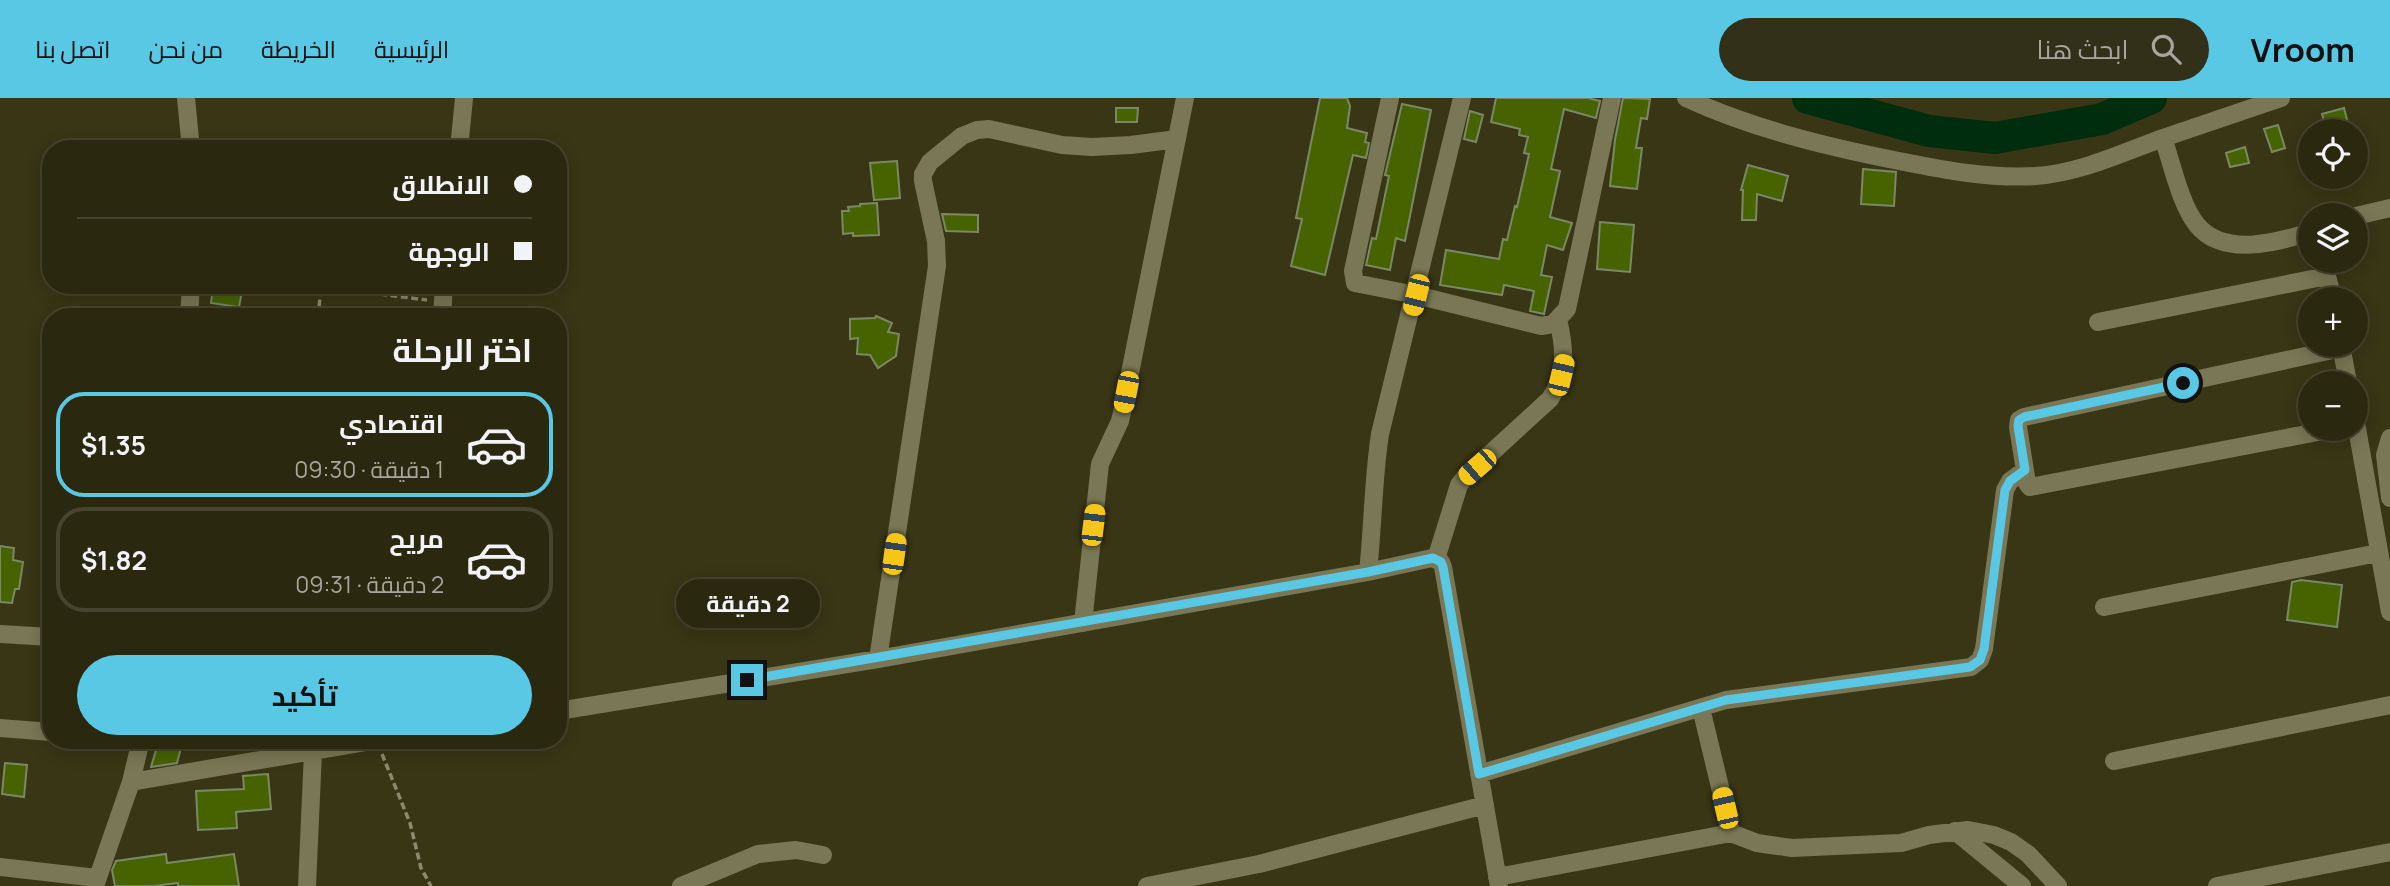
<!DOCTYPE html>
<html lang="ar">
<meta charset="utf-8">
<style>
:root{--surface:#2b2810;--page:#333019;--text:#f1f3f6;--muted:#a6a69f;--line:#474430;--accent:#59c8e4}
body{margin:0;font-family:Manrope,Cairo,sans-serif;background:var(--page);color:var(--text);direction:rtl;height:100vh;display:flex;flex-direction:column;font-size:26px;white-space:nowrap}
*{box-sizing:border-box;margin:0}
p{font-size:23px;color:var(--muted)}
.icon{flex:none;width:38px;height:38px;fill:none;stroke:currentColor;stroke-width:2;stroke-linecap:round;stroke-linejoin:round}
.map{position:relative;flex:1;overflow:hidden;direction:ltr}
.sheet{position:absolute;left:42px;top:210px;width:525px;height:441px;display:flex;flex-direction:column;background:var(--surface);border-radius:28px;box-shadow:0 4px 18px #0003,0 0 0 2px var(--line);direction:rtl}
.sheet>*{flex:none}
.top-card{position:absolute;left:42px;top:42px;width:525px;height:154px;border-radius:28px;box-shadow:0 4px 18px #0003,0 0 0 2px var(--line);direction:rtl;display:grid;align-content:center;height:154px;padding:0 35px;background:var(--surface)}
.tools{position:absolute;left:2298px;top:21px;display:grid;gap:14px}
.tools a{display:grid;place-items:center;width:70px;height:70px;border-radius:50%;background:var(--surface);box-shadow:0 4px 18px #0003,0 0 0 2px var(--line);font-size:35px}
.end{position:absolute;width:32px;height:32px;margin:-16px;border:9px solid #59c8e4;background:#111;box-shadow:0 0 0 4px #111}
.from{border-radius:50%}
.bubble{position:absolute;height:49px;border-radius:24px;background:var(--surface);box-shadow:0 4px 18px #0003,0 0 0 2px var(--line);font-size:23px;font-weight:700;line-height:49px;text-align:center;direction:rtl}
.car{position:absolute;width:21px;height:42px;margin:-21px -10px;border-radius:9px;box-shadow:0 0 5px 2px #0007;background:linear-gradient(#f5c518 24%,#345 0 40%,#f5c518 0 76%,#345 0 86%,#f5c518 0)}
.top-card b{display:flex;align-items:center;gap:24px;height:66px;font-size:26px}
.top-card b+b{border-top:2px solid var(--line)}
.top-card i{width:18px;height:18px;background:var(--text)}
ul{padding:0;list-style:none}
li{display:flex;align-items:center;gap:21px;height:105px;margin:0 14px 10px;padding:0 21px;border:4px solid var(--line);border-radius:28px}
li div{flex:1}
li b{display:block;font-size:26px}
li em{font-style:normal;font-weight:700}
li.selected{border-color:var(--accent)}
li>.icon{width:63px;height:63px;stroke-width:1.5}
h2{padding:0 35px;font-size:32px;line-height:84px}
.cta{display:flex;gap:14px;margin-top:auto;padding:14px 35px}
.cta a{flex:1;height:80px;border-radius:42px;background:var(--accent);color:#111;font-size:28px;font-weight:700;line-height:80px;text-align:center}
header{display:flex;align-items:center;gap:42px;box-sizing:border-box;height:98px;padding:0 35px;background:var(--accent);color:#111}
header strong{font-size:33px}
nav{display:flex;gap:38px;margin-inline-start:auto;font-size:24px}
.search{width:490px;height:63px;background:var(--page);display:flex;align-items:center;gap:18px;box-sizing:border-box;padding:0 24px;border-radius:38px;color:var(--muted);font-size:26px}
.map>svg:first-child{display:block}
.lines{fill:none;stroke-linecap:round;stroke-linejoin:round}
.river{stroke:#012d0f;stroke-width:32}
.building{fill:#466300;stroke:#7a8868;stroke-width:2}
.path{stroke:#8b896f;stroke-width:3.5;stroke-dasharray:7 3.5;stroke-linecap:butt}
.minor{stroke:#797755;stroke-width:18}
.route{stroke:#59c8e4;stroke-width:9}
</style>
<header>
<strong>Vroom</strong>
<div class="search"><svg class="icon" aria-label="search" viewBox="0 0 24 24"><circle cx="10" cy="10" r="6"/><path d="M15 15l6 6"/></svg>ابحث هنا</div>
<nav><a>الرئيسية</a><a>الخريطة</a><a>من نحن</a><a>اتصل بنا</a></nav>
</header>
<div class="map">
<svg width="2390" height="788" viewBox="0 0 2390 788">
<rect width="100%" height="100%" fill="#393616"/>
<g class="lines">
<path class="river" d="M1808,0l121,33 66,7 107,-19 49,-21"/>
</g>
<path class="building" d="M1320,0h27l3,8 -3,22 20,5 -2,9 4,1 -3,15 -13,-3 -28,120 -34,-9 11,-47 -6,-1z
M1496,0h92l12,3 -4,17 -32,-9 -13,60 9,2 -10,46 22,6 -9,27 -16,-5 -6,30 11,2 -8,37 -14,-3 4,-20 -30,-6 -2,10 -62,-10 6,-35 53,9 4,-20 4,1 8,-34 2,1 12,-53 -5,-1 4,-16 -9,-2 1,-6 -29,-7z
M1623,0l27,1 -3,20 -6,-1 -5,30h6l-5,41 -27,-3 5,-46z
M1402,6l29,6 -26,131 -9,-3 -6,32 -24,-5 6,-27 4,1 13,-63 -4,-1z
M1116,10h22l-1,14h-21z
M2344,10l6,23h-23l-5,-17z
M1470,13l13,4 -7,27 -12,-3z
M2278,27l7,23 -13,4 -8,-23z
M2245,49l4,16 -19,4 -4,-14z
M897,63l3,37 -26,2 -4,-37z
M1748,67l40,11 -6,25 -25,-7 -1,26h-14l1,-30h-2z
M1863,71l33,3 -2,34 -33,-2z
M877,105l2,32 -26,1v-3l-10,1 -1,-23h7l-1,-4 12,-1v-2z
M942,116l36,1v17l-32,-1z
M1600,124l34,3 -4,47 -33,-3z
M213,189l29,4 -3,16 -28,-4z
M876,218l16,7 -4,9 11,2 -3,22 -18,12 -8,-13 -13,-1 1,-16 -8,1v-20l25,-1z
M0,448l14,2 -1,12 10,2 -4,27h-4l-3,14 -12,-1z
M2301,482l41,5 -5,42 -50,-7 5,-38z
M159,642h24l-6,23 -26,4z
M5,665l22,2 -3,32 -22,-3z
M268,676l3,35 -35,3 1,16 -39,2 -2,-39 48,-2 -1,-13z
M166,756l1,9 67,-9 5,32h-61v-3l-24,3h-39l-3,-16 4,-9z"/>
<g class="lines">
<path class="path" d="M307,187l120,15
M318,219l3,-29
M382,656l28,69 11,45 10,18"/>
<path class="minor" d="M186,0l5,51
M1390,0l-37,173 2,12 61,12 125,31 12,-2 14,-15 45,-211
M1686,0c67,31 142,49 213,63 45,9 91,18 137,15 44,-3 86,-23 127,-38 9,25 17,66 34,87 26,32 79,18 113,7
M2163,40l118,-40
M459,51l5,-51
M2356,118l34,-8
M2320,163l7,15 6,23
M189,219l2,-32
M442,219l2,-32
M2098,224l229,-46
M2341,247l7,38
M2356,325l34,189
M2333,331l-303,58 -3,-4 -9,-56 1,-7 5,-3 318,-69
M2390,340l-5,17 5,43
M1436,461l23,-74 6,-8 85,-78c17,-26 15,-50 8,-80
M1368,474c5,-46 5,-92 12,-138l82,-336
M2104,509l274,-54
M1083,525l17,-159 20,-43 3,-13 62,-310
M0,536l51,3
M878,561l59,-393 -1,-25 -13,-60v-7l7,-12 32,-26 15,-6 12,-1 73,16 30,2 39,-2 46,-6
M1701,610l30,125
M558,613l320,-52 490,-87 64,-14 9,4 2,5 56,319
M0,630l51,4
M2114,663l276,-56
M1479,676l247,-74 245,-33 9,-7 4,-11 21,-159 5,-9 15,-11
M131,684l10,-42
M1955,733l67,55
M0,769l97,11
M1497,779l234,-44 26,10 35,5 109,-5 28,-8 39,-5 26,5 17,7 17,12 30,32
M95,788l36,-104 247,-42
M307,788l6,-134
M681,788l77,-32 38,-4 27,5
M1147,788l112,-22 226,-59
M2217,788l173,-34"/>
</g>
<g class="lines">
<path class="route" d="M747,582l621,-108 65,-14 8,4 2,5 36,207 247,-74 244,-33 10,-7 4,-11 21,-159 5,-9 15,-11 -7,-44 1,-6 5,-3 159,-34"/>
</g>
</svg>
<div class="tools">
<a><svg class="icon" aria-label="locate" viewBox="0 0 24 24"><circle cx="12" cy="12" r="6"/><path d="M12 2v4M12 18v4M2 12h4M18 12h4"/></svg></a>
<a><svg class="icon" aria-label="layers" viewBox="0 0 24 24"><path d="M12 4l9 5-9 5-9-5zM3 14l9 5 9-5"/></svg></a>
<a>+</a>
<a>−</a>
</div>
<i class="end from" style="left:2183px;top:285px"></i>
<i class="end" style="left:747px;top:582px"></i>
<div class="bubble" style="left:676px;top:481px;width:144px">2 دقيقة</div>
<i class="car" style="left:1416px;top:197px;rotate:194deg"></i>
<i class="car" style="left:1561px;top:277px;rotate:13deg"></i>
<i class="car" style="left:1126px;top:294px;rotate:191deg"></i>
<i class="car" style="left:1477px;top:369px;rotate:229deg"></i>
<i class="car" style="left:1093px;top:427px;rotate:7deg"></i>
<i class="car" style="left:894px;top:456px;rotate:8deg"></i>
<i class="car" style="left:1725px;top:710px;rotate:347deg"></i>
<div class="top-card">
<b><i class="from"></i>الانطلاق</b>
<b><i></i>الوجهة</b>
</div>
<section class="sheet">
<h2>اختر الرحلة</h2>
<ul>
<li class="selected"><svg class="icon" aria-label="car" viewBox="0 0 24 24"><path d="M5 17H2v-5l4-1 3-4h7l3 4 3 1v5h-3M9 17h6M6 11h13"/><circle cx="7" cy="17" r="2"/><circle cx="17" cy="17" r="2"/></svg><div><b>اقتصادي</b><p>1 دقيقة · 09:30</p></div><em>$1.35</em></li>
<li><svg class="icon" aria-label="car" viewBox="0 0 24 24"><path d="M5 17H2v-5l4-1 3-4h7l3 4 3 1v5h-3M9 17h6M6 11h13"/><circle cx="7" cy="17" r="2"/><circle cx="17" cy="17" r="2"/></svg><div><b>مريح</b><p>2 دقيقة · 09:31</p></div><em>$1.82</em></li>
</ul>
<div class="cta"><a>تأكيد</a></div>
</section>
</div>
